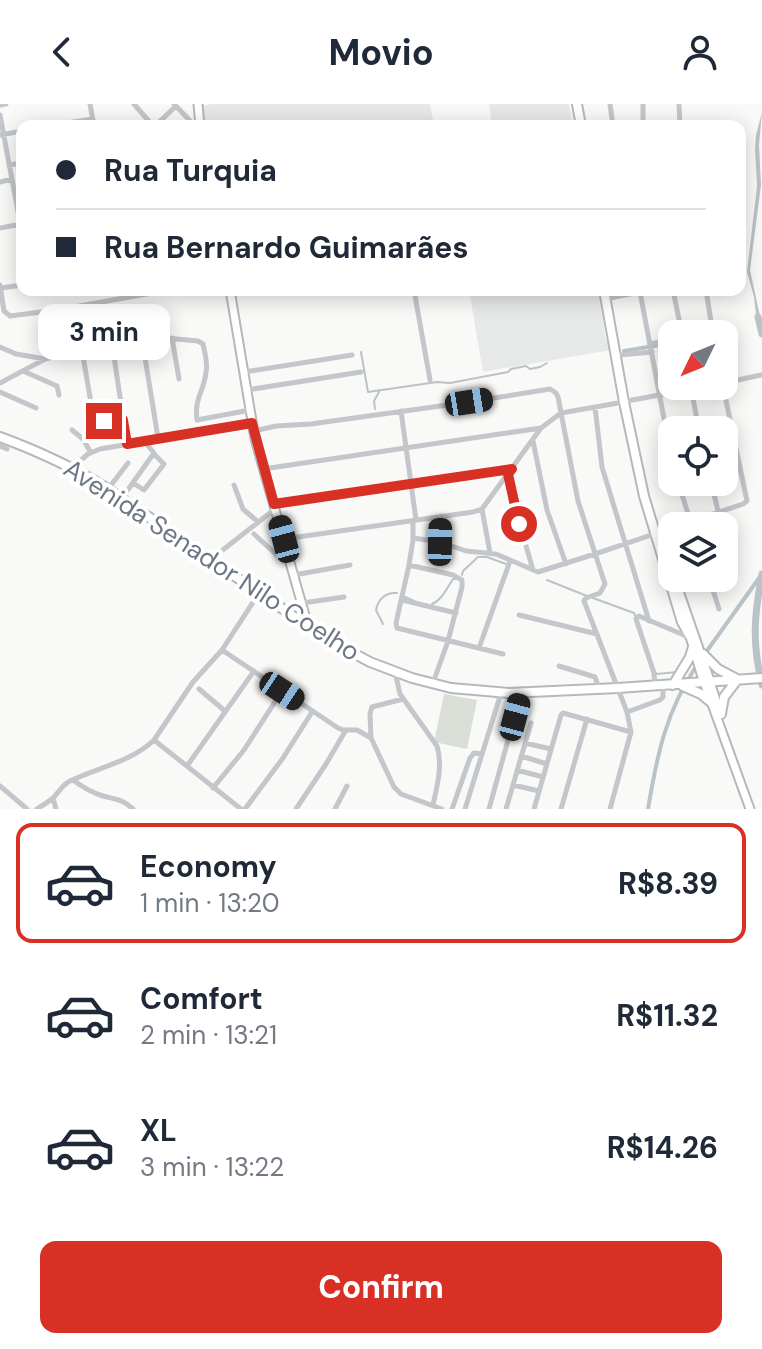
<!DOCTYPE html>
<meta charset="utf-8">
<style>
:root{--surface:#fff;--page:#f6f6f7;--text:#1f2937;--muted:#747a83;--line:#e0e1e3;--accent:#d93025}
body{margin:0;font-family:"DM Sans",sans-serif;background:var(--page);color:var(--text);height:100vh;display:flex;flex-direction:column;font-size:30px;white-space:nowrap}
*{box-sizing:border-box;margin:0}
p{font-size:26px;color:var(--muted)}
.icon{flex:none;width:44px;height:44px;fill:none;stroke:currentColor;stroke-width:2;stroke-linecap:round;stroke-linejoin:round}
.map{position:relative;height:705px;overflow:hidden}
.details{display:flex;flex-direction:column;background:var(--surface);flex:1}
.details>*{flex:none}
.hud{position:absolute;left:16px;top:16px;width:730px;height:176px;border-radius:16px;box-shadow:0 4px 20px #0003;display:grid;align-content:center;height:176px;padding:0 40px;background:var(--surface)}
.needle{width:52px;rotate:227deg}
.fabs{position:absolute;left:658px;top:216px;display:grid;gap:16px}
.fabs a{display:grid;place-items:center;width:80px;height:80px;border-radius:16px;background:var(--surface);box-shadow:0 4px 20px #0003;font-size:40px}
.end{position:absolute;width:36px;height:36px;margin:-18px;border:10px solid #d93025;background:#fff;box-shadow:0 0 0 4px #fff}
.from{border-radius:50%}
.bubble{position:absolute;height:56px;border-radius:16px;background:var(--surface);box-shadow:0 4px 20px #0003;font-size:26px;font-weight:700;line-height:56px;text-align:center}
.car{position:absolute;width:24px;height:48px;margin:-24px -12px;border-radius:10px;box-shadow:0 0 6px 2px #0007;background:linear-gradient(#222 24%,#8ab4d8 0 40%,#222 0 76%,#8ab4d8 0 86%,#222 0)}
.hud b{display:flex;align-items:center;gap:28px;height:76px;font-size:30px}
.hud b+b{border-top:2px solid var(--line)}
.hud i{width:20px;height:20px;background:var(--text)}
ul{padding:14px 0 0;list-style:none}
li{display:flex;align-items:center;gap:24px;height:120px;margin:0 16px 12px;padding:0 24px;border:4px solid transparent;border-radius:16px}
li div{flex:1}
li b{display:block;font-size:30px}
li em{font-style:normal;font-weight:700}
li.on{border-color:var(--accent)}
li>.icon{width:72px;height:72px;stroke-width:1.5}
.button{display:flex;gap:16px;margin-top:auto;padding:16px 40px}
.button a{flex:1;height:92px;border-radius:16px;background:var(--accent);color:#fff;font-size:32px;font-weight:700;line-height:92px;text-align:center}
header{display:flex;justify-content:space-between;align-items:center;height:104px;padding:0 40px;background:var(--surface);font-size:36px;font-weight:700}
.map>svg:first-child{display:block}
.built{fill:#e7e8e8}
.green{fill:#d9ded7}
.water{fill:#bac3c8}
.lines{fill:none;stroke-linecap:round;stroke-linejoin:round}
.stream{stroke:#bac3c8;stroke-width:2}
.canal{stroke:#bac3c8;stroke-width:4}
.river{stroke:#bac3c8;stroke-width:7}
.secondary-casing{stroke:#b4b8bd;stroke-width:11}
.primary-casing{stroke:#b5b8bc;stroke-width:12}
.street{stroke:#c3c6ca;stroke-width:5}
.secondary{stroke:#fff;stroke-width:7}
.primary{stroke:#fff;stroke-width:8}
.route{stroke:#d93025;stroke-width:10}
.labels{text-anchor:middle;stroke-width:8;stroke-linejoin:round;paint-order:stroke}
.street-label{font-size:26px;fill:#6c7885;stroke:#fff}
</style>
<header><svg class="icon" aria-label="back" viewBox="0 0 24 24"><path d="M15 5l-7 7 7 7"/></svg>Movio<svg class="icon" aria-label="person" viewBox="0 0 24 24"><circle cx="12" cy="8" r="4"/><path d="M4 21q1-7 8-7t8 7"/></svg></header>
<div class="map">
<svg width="762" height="705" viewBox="0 0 762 705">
<rect width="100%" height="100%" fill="#f9f9f8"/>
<path class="built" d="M211,0h219l4,22h-228l-4,-20z
M489,0h80l4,22h-81z
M469,186h130l6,47 6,13 -128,22z"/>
<path class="green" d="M444,590l33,6 -10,49 -33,-7z"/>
<path class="water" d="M762,8l-3,33 2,40 -11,85 10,46 1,8h-4l-3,-27 -7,-25 10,-86 -2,-37 1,-14z"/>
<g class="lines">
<path class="stream" d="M361,248l7,40 69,-10 13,1 58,-11 3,-3 15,-3 4,3 10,-2 7,-4
M375,305l-1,-8 5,-9
M462,471l1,-4 15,-14h9l19,7
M547,476l40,16
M403,492l11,5
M593,494l41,15 2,5
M432,500c10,-4 15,-16 21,-25h4
M383,520l-7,-14c2,-11 10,-18 21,-17
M656,569l1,1 20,-2"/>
<path class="canal" d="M624,247l48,-8
M704,551l58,-81
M648,705c9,-54 18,-98 49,-144"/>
<path class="river" d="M758,213l4,17
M762,470c-8,42 -10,69 0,111"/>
<defs>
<path id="secondary" d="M198,0l2,22
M230,186l25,149 53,187
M704,578l46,127
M710,578l9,27"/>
<path id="primary" d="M577,0l4,22
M604,186l20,112 20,94 38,126 9,16 13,44
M0,333c38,14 73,30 108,52l217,149 45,24 42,16 39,10 58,5 109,-5 144,-10
M664,444l8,23
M674,474l36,104
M703,550l15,15 19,10
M673,581l17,-28 3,-10
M683,582l18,8 12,10
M721,610l3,-17 13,-17"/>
</defs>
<use href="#secondary" class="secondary-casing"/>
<use href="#primary" class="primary-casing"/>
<path class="street" d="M90,0l4,22
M134,0l19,22
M174,0l21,22
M610,0l3,22
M679,0l1,22
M0,1l6,-1
M0,11l22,118
M47,22l46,-7
M155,22l21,-20
M643,22v-22
M740,28h3
M0,31l22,-4
M9,61l13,-2
M0,78l12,-3
M0,124l21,-4
M0,181l4,26 6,5 47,-6 112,-20
M1,184l21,-3
M414,186l16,90
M673,186l9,44
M706,186l7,44
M640,188l32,169
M610,194l40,-8
M172,234l7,41
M142,235l16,99
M112,239l15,101
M650,240l19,-4
M0,243l16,7 29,5
M82,246l11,65c8,9 20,6 30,5
M620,251l32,-3
M23,267l34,15 2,9
M244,268l108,-17
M0,279l45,-24 67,-16 54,-5 32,3 5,3c2,10 5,19 3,28 -2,20 -12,26 -9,48l53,-10
M724,279l37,-8
M691,284l8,42
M247,286l114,-18
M0,288l36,16
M627,297l81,-15
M595,303l7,60 47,154
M401,307l15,109
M72,326l11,9 8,14
M254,327l22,-5 35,-2 158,-22 81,-13 6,4 2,4 20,104 27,83 -5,9 -14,5 -2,3 43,111 4,20 -21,77
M533,337l14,69 19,54
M0,342l7,3
M73,363l15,-13 12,-5 152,-26
M263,365l278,-41
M509,371l7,36 17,59
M678,378l14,44
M711,378l7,29
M133,379l11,7 20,-26 -10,-10
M234,381l9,24 14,12
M108,385l20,-26
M122,394l32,-45 -10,-12
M274,400l238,-35
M482,405l59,-81 20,-15 63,-11
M482,405l8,44
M413,417v19l-4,25 -13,58 1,5 106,26
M677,422l66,-22 4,-3 -24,-115
M254,430l23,21 8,-7
M413,434l27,4 26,9 30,3 42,18 57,-18 77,-26
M284,435l189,-27 9,-3
M440,438l1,-26
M210,456l65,-51
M409,461l44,10 9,5v7l-14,54 -15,42
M294,471l56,-10
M709,474l10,31
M402,496l54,13
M302,499l42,-6
M519,511l78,19
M479,544l31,-87
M222,546l116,78 5,2h14l14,8
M559,562l36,11 4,12
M395,568l5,22 37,52c6,20 0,40 -4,59
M655,581l-1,-12 -18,-54 3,-3 52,22
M199,585l26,22
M403,595l-31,8 -2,7 1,24 23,49 7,7 41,15
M627,608l33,-12 3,-3v-12
M154,636l87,69
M525,639l26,6
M521,652l26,8
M187,662l67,-95
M517,666l26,7
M73,676c8,6 20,13 30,16 14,4 17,2 30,13
M513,681l26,6
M0,682l27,23
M213,684l31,-38 38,-59
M53,694l3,11
M37,705c5,-3 11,-7 16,-11 6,-6 9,-13 17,-17 29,-14 61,-19 84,-41l39,-58 29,-32 37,-57
M245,705l38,-51 29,-46
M296,705l30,-45 20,-34
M335,705l12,-23
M452,705l18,-51 4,-5 8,1
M465,705l36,-116
M489,705l32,-116
M506,705l25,-86
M534,705l27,-94 2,-2 68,19
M561,705l26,-90"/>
<use href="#secondary" class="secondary"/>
<use href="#primary" class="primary"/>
</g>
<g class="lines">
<path class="route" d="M104,317l19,-1 4,24 125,-21 22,81 238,-35 -4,5 11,50"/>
</g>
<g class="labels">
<g class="street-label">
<text transform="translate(212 456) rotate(33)" y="9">Avenida Senador Nilo Coelho</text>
</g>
</g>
</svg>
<div class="fabs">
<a><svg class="needle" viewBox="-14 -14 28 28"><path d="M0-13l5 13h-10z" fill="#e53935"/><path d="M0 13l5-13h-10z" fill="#747a83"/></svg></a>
<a><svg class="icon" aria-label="locate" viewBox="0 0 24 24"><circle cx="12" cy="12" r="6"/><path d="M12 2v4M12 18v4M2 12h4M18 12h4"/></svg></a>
<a><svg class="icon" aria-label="layers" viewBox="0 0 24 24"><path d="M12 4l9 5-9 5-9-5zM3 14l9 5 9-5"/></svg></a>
</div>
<i class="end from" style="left:519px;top:420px"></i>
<i class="end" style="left:104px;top:317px"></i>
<div class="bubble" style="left:38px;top:200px;width:132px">3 min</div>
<i class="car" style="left:469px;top:298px;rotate:81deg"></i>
<i class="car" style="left:284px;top:435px;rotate:345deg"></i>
<i class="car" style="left:440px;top:438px;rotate:1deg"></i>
<i class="car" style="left:282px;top:587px;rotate:123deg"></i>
<i class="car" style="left:515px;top:613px;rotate:15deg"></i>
<div class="hud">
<b><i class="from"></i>Rua Turquia</b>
<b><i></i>Rua Bernardo Guimarães</b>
</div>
</div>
<section class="details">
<ul>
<li class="on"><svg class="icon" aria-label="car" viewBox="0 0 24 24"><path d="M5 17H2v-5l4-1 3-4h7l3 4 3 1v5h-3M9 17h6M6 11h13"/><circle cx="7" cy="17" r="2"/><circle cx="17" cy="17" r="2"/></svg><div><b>Economy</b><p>1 min · 13:20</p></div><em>R$8.39</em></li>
<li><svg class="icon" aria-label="car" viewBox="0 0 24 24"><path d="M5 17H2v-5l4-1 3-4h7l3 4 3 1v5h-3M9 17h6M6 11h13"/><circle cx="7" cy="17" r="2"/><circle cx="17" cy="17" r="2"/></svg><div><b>Comfort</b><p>2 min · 13:21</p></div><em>R$11.32</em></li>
<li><svg class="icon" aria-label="car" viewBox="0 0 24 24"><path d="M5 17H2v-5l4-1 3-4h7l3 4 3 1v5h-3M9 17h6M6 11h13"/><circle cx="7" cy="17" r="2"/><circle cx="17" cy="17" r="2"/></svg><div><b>XL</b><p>3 min · 13:22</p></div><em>R$14.26</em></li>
</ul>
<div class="button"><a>Confirm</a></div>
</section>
